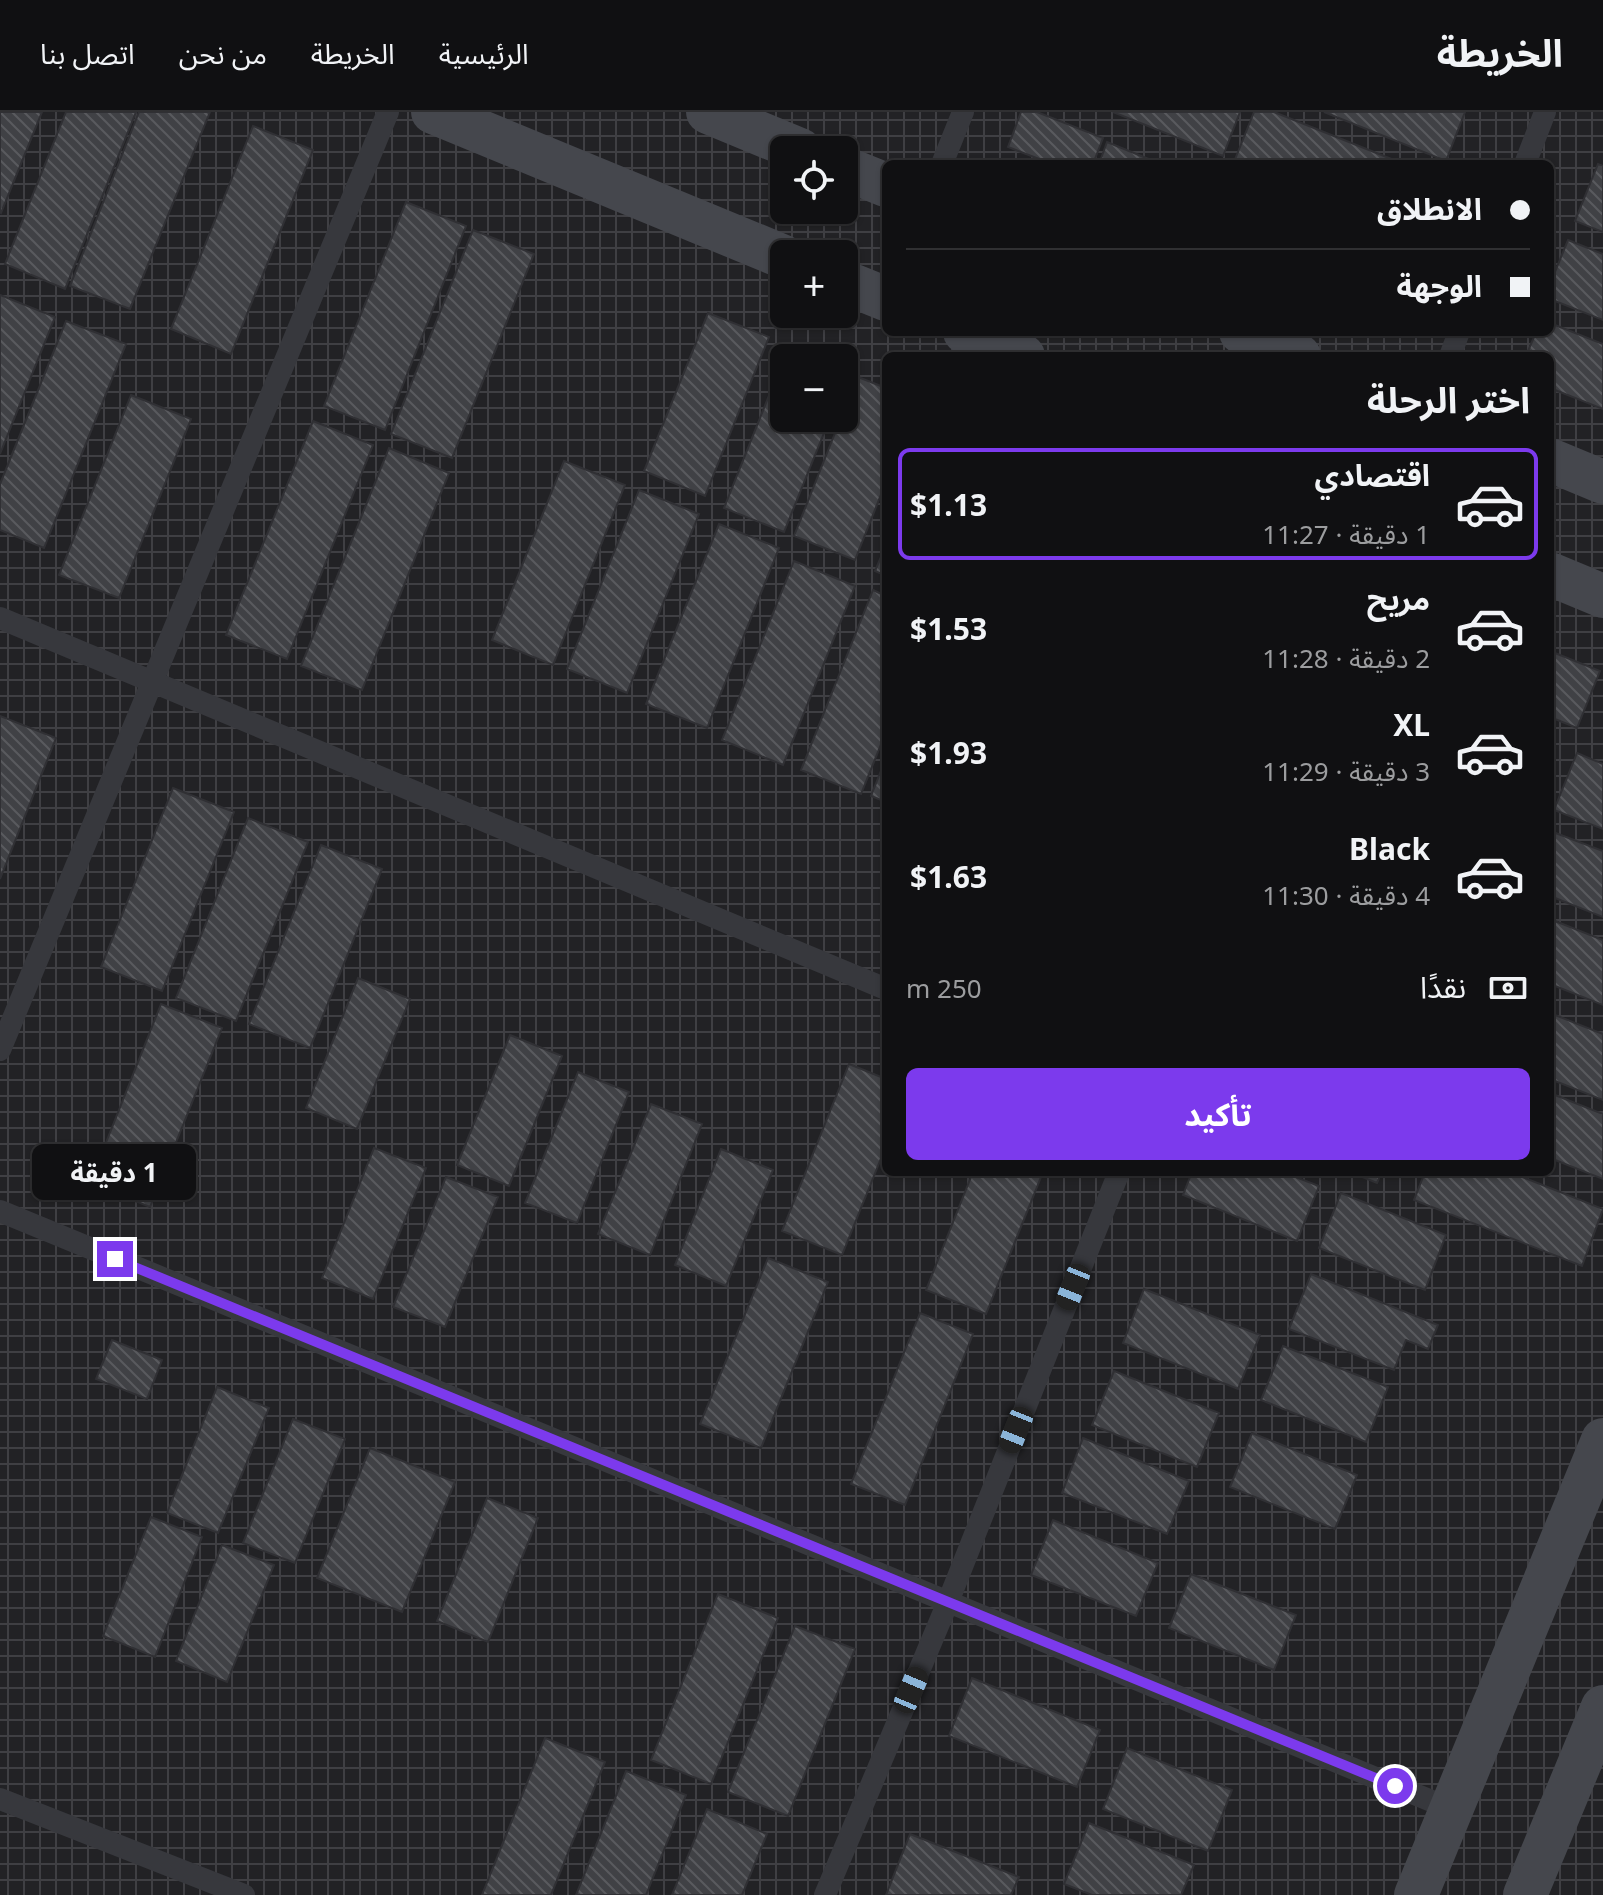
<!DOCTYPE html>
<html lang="ar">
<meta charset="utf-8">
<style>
:root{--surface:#101012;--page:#1e1e20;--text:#f1f3f6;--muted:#9c9d9f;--line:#303032;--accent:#7c3aed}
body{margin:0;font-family:"Noto Sans","Noto Sans Arabic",sans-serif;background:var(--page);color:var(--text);direction:rtl;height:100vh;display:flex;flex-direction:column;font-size:30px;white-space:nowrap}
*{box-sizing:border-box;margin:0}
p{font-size:26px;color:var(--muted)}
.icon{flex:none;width:44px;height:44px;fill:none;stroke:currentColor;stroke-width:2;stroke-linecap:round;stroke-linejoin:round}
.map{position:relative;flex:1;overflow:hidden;direction:ltr}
.drawer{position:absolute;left:882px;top:240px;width:672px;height:824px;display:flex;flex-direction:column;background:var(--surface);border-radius:12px;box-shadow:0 2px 6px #0004,0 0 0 2px var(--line);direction:rtl}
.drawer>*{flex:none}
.hud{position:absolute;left:882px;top:48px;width:672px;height:176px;border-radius:12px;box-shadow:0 2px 6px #0004,0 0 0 2px var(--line);direction:rtl;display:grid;align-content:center;height:176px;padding:0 24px;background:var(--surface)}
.controls{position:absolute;left:770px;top:24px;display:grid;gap:16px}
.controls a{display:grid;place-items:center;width:88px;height:88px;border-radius:12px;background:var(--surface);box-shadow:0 2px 6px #0004,0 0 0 2px var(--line);font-size:40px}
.end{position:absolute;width:36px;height:36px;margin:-18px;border:10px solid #7c3aed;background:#fff;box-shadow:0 0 0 4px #fff}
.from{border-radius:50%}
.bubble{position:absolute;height:56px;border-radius:12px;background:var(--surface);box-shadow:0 2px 6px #0004,0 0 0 2px var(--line);font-size:26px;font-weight:700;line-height:56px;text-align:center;direction:rtl}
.car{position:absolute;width:24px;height:48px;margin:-24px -12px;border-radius:10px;box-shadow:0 0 6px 2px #0007;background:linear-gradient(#222 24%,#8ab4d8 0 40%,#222 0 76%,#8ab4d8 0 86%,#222 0)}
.hud b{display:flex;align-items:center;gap:28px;height:76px;font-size:30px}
.hud b+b{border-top:2px solid var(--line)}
.hud i{width:20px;height:20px;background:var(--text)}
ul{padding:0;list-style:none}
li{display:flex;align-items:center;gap:24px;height:112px;margin:0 16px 12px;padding:0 8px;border:4px solid transparent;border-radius:12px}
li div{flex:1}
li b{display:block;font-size:30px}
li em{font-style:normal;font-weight:700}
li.selected{border-color:var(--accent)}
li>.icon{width:72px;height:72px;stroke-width:1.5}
h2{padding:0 24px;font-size:36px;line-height:96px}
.pay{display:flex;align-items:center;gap:20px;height:88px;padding:0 24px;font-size:30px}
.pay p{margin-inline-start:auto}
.action{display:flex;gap:16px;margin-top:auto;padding:16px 24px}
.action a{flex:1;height:92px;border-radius:12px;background:var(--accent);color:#fff;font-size:32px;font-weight:700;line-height:92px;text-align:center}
header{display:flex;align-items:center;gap:48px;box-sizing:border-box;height:112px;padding:0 40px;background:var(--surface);border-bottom:2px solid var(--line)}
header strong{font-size:38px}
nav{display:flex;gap:44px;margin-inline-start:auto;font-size:28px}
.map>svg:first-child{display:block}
.industrial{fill:url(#industrial-grid);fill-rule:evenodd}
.building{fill:url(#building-back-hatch);stroke:#303034;stroke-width:2}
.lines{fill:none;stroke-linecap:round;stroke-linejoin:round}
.lane{stroke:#37383d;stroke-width:22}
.secondary{stroke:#45474d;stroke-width:44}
.route{stroke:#7c3aed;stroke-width:10}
</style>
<header>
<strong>الخريطة</strong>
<nav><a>الرئيسية</a><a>الخريطة</a><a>من نحن</a><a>اتصل بنا</a></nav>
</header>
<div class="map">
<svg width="1603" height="1783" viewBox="0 0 1603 1783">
<defs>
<pattern id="industrial-grid" width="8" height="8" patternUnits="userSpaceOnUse" patternTransform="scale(2)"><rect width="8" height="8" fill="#222225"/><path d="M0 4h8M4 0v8" fill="none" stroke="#3f3f43"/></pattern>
<pattern id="building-back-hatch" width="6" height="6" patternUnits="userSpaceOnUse" patternTransform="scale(2)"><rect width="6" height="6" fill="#404145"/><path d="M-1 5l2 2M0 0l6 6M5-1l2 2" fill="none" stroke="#595a5e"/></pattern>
</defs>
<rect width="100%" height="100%" fill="#161618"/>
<path class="industrial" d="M0,0h1603v1783h-1603zM784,38h60v60h-60zM886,52h664v168h-664zM784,142h60v60h-60zM886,244h664v816h-664zM784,246h60v60h-60z"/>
<path class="building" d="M0,0h42l-41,101 -1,-1z
M66,0h70l-71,177 -60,-25z
M139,0h71l-80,197 -60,-23z
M1021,0h16l66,26 -10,26h-41l-44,-17z
M1113,0h127l-17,44z
M1254,0h20l130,52h-165l-5,-2z
M1324,0h141l-19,49z
M253,14l60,24 -82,204 -60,-25z
M1107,30l54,22h-62z
M1598,52l5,2v66l-28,-11z
M406,90l60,24 -81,204 -61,-24z
M473,118l61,24 -82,204 -61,-24z
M1568,128l35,14v66l-53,-21v-15z
M0,183l55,22 -55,137z
M708,201l61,24 -64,159 -61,-25z
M66,209l60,23 -82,204 -44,-18v-46z
M1550,211l53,21v65l-53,-21v-32h-24l10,-24h14z
M784,246v60h46l-46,114 -60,-24z
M858,265l28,11v94l-31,78 -61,-24 47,-118h3v-6z
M131,283l60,24 -72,179 -60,-23z
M313,309l60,24 -86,214 -61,-24z
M389,336l60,25 -87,217 -61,-24z
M564,349l61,24 -72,180 -61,-25z
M639,378l60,24 -72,179 -60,-24z
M719,412l60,24 -72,180 -61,-24z
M886,433v31l-11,-5z
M794,449l61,25 -72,179 -61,-25z
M873,478l13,6v136l-25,62 -60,-24z
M1550,539l50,20 -23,57 -27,-11z
M0,604l56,22 -56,141z
M1577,641l26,11v65l-49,-19z
M886,646v44l-15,-6z
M173,676l61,24 -72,179 -61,-24z
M248,706l60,24 -72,179 -60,-23z
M1553,720l50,19v66l-53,-21v-56z
M321,733l61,24 -72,179 -61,-24z
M1550,807l53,21v65l-53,-21z
M358,866l52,21 -53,130 -51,-21z
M161,892l61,24 -72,179 -60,-24z
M1550,901l53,21v66l-53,-21z
M510,923l52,21 -53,130 -52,-21z
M849,952l37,15v67l-44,109 -60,-24z
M578,960l51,20 -52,131 -52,-20z
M1550,981l53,21v65l-53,-21z
M651,992l51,20 -52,131 -52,-21z
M374,1036l52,20 -53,131 -51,-21z
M721,1037l52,21 -47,116 -51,-21z
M973,1060h70l-57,142 -60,-24z
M1192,1060h91l36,14 -22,55 -114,-46z
M1350,1060h32l-5,11z
M1425,1060h85l93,37 -21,57 -168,-66z
M446,1065l52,20 -53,130 -52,-20z
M1341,1081l105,42 -21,55 -106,-42z
M768,1146l60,24 -67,166 -61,-24z
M1311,1162l127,51 -10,24 -22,-9 -12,30 -105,-41z
M1144,1177l116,46 -22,54 -115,-46z
M920,1201l53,21 -68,171 -54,-21z
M112,1228l50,20 -15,39 -51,-20z
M1283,1234l105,41 -22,55 -105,-42z
M1114,1259l105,42 -22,54 -105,-42z
M217,1275l52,21 -51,125 -51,-20z
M293,1307l52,20 -50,124 -52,-20z
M1252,1321l105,42 -22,54 -105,-42z
M1083,1326l106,43 -22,53 -105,-41z
M370,1336l85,34 -53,130 -85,-34z
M487,1386l51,20 -50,124 -51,-21z
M151,1405l51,20 -47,120 -52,-21z
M1053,1408l105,43 -22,53 -105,-41z
M222,1433l52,20 -47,117 -51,-21z
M1191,1462l105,41 -22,55 -105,-42z
M718,1482l60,24 -67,166 -60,-24z
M795,1514l60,23 -67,167 -60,-24z
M972,1566l128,52 -23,57 -128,-51z
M545,1626l60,24 -54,133h-69z
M1127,1636l105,42 -24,61 -105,-42z
M626,1659l60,24 -40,100h-70z
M707,1697l60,25 -25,61h-70z
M1089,1711l105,42 -13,30h-89l-28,-11z
M910,1722l109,43 -8,18h-125z"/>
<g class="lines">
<path class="lane" d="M942,52l21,-52
M1525,52l20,-52
M1450,244l9,-24
M0,506l886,371
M0,938l388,-938
M0,1099l1451,598
M0,1687l244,96
M825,1783l123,-293 171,-430"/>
<path class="secondary" d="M433,0l351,145
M708,0l92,38
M844,56l42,17
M844,170l42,17
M965,220l58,24
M1241,220l58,24
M1550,348l53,22
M1550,462l53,22
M1416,1783l187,-455
M1525,1783l78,-188"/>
</g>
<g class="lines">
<path class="route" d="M115,1147l1280,527"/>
</g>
</svg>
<div class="controls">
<a><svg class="icon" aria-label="locate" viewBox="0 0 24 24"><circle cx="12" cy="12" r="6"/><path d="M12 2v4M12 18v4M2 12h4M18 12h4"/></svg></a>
<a>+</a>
<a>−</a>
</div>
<i class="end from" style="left:1395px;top:1674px"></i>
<i class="end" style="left:115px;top:1147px"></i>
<div class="bubble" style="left:32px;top:1032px;width:164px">1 دقيقة</div>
<i class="car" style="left:1073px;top:1175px;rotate:202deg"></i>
<i class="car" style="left:1016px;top:1318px;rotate:202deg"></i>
<i class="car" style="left:911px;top:1578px;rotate:23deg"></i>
<div class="hud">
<b><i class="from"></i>الانطلاق</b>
<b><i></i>الوجهة</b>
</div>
<section class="drawer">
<h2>اختر الرحلة</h2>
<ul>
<li class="selected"><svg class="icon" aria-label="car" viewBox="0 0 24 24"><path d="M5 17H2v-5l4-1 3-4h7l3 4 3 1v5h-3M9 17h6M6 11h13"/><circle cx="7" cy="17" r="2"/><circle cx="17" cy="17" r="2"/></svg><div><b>اقتصادي</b><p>1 دقيقة · 11:27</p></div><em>$1.13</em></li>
<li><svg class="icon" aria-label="car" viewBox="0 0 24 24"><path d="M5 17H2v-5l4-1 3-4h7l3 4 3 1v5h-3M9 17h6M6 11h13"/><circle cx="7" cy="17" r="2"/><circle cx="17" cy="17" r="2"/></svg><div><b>مريح</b><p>2 دقيقة · 11:28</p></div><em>$1.53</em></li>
<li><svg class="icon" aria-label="car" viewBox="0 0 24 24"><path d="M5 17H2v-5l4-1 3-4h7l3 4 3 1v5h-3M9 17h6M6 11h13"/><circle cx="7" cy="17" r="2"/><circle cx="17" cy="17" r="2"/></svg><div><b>XL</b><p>3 دقيقة · 11:29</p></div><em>$1.93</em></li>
<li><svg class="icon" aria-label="car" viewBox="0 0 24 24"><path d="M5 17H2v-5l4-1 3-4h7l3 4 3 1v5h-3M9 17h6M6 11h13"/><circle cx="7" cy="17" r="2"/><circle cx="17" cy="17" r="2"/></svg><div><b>Black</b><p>4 دقيقة · 11:30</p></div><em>$1.63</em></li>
</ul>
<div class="pay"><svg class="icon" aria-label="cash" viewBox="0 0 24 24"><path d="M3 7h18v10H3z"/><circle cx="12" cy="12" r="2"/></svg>نقدًا<p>250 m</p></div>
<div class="action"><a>تأكيد</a></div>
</section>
</div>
